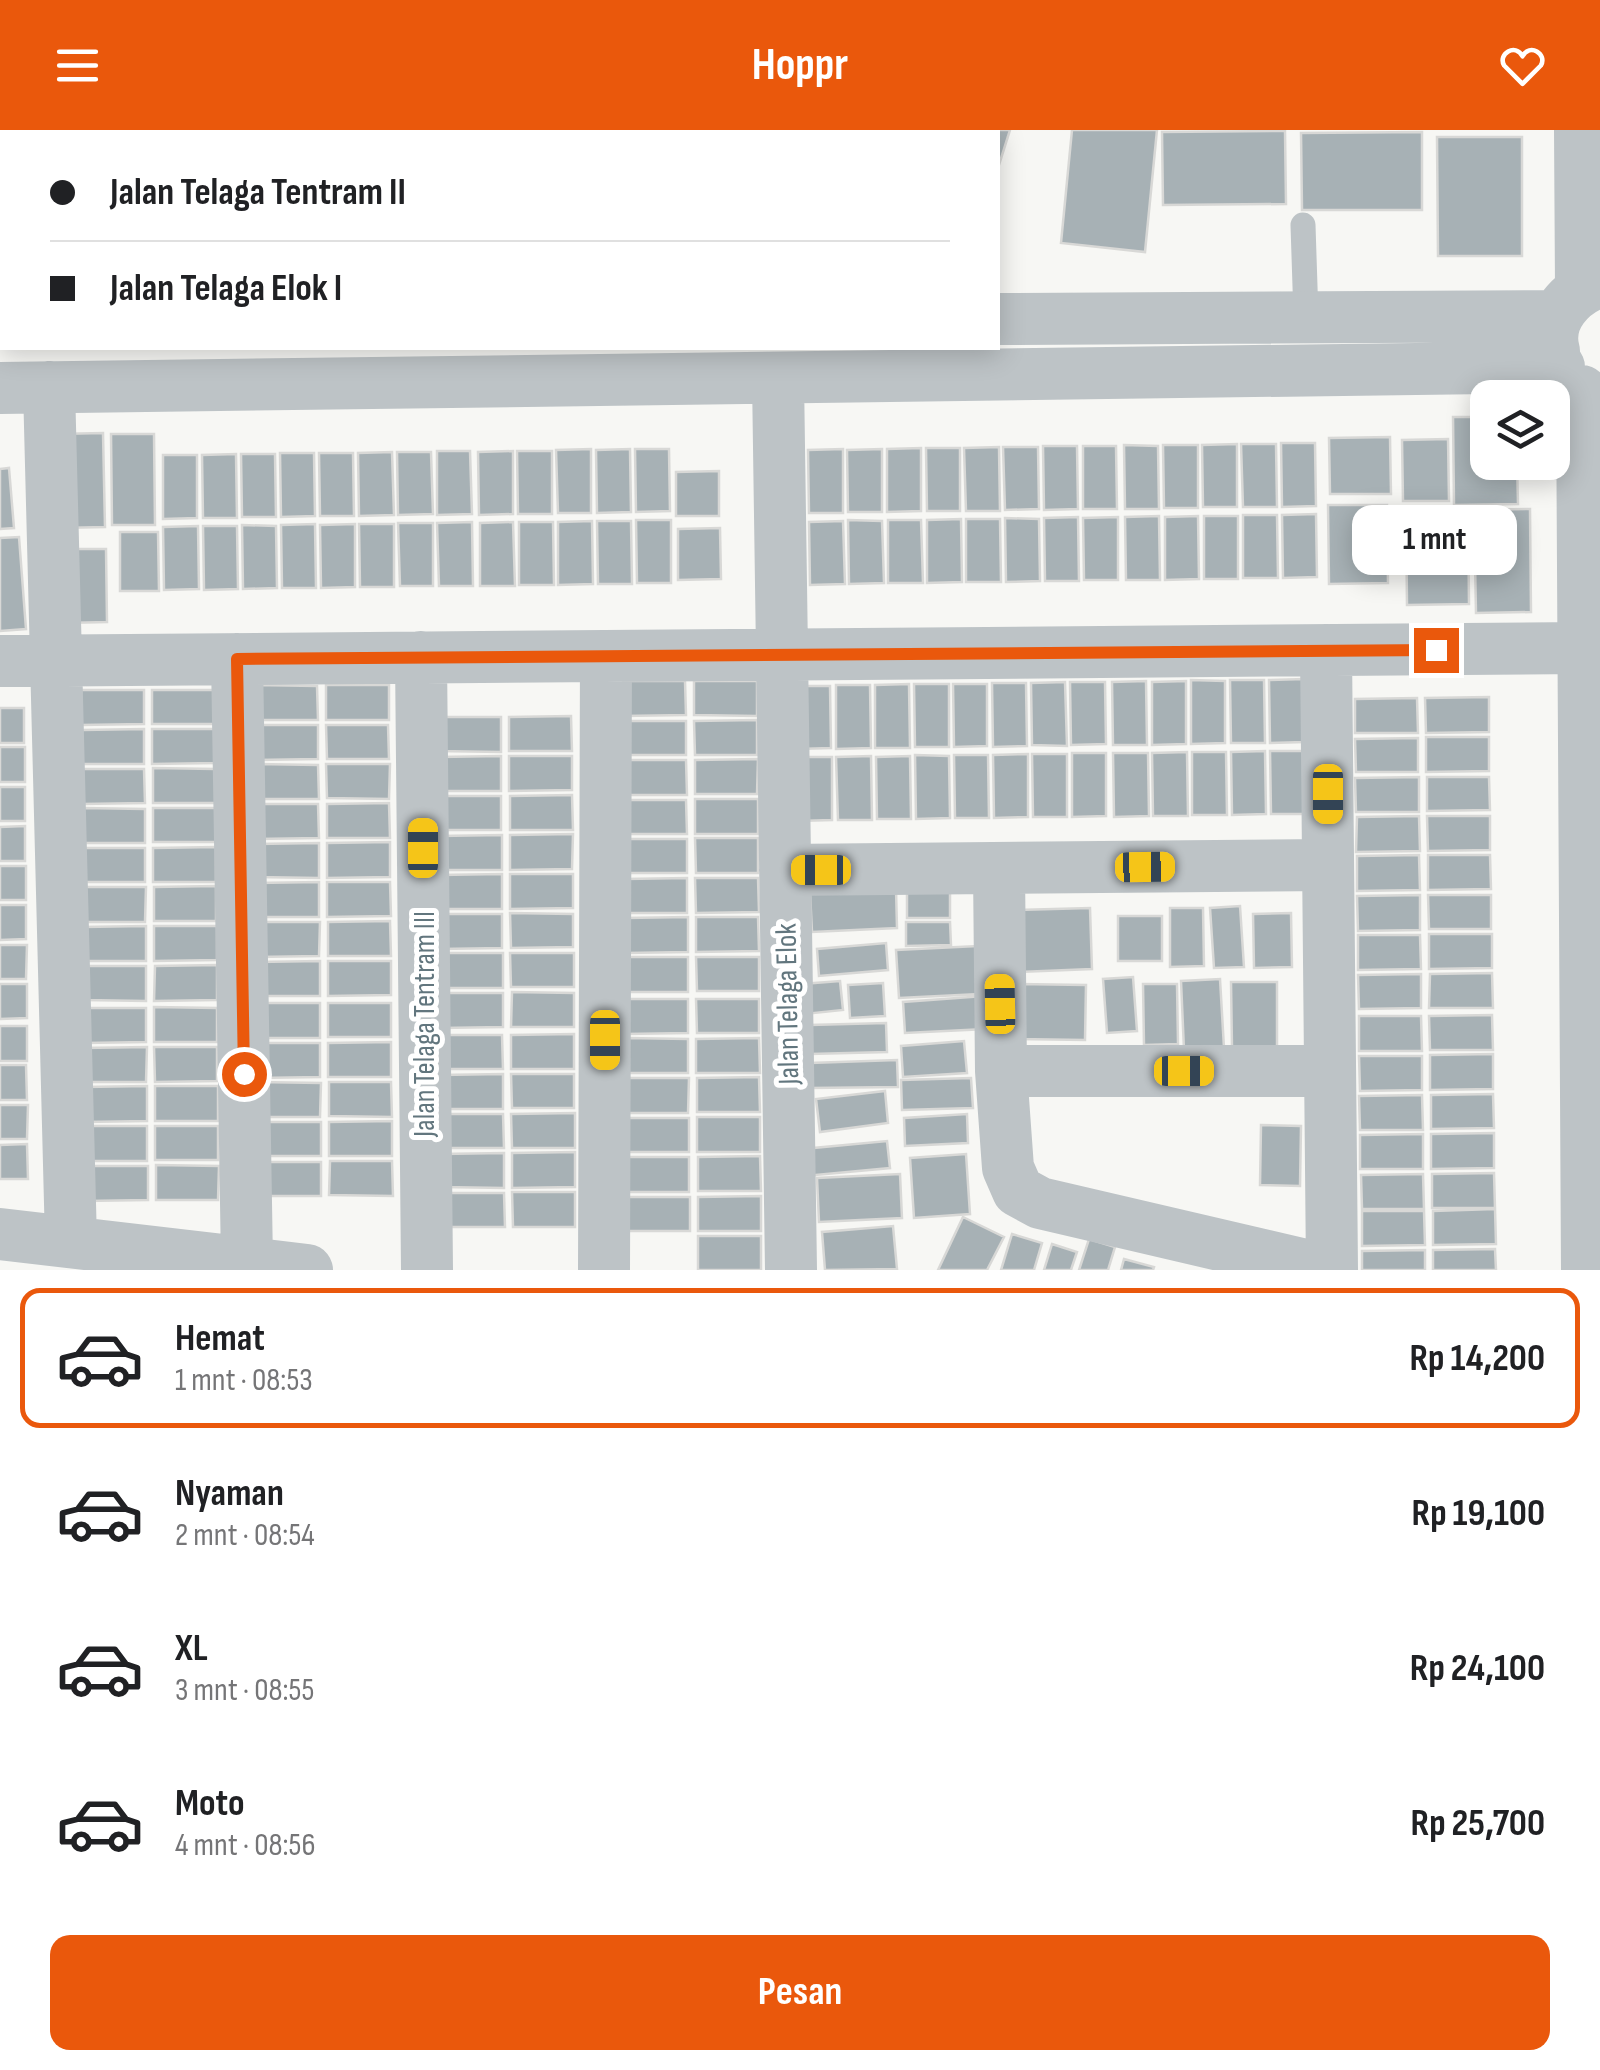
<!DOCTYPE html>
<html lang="id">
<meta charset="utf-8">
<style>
:root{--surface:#fff;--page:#f2f2f2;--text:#202124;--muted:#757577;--line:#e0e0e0;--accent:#ea580c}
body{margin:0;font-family:"Sofia Sans Condensed",sans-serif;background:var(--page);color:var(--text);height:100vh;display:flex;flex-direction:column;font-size:38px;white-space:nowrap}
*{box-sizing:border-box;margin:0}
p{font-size:32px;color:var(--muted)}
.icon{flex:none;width:55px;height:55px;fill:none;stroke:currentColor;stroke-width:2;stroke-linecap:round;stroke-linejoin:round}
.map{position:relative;height:1140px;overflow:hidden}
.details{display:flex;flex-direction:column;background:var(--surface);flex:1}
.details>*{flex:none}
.hud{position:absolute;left:0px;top:0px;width:1000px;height:220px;box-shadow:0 5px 25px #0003;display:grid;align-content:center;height:220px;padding:0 50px;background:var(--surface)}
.tools{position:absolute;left:1470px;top:250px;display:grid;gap:20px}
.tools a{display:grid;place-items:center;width:100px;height:100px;border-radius:20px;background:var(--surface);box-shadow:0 5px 25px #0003;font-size:50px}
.end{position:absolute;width:45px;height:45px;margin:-22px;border:12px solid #ea580c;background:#fff;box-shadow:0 0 0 5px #fff}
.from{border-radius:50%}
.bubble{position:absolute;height:70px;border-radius:20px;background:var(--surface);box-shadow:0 5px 25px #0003;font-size:32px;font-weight:700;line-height:70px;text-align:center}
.car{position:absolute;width:30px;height:60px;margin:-30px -15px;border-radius:12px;box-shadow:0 0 8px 2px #0007;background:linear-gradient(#f5c518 24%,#345 0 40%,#f5c518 0 76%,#345 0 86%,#f5c518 0)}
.hud b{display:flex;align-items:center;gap:35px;height:95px;font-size:38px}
.hud b+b{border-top:2px solid var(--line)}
.hud i{width:25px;height:25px;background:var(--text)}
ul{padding:18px 0 0;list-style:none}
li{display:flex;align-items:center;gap:30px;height:140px;margin:0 20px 15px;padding:0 30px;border:5px solid transparent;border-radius:20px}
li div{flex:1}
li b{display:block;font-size:38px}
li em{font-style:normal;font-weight:700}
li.on{border-color:var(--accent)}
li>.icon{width:90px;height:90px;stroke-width:1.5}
.button{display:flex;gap:20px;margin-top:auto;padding:20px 50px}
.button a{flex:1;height:115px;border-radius:20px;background:var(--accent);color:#fff;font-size:40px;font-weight:700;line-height:115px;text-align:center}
header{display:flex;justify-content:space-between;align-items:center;height:130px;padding:0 50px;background:var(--accent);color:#fff;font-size:45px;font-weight:700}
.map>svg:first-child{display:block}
.building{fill:#a7b1b5;stroke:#d8d8d6;stroke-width:2.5}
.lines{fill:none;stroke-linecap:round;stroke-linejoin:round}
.lane{stroke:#bdc3c6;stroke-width:25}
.street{stroke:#bdc3c6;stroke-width:52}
.route{stroke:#ea580c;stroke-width:12}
.labels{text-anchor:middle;stroke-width:10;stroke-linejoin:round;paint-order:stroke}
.street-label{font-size:30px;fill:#62767e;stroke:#fff}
</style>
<header><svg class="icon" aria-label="menu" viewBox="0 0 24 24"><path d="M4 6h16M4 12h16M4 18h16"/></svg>Hoppr<svg class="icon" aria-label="heart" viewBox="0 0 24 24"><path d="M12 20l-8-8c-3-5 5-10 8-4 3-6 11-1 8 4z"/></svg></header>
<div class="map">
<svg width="1600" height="1140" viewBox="0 0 1600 1140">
<rect width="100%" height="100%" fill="#f7f7f4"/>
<path class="building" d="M10,0h76l1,2h-76z
M854,0h156l-12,38v-36z
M1072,0h85l-12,122 -84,-9z
M1285,1l1,73 -123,1 -1,-73z
M1422,2v78h-120l-1,-77z
M1437,7h85v119h-84z
M1453,287h35v45h29l1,42 -64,1z
M103,303l2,94 -46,1 -2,-94z
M111,304h43l1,91h-43z
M1390,307l1,57h-61l-1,-56z
M1448,309l1,62h-46l-1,-61z
M1281,313h34l1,63 -34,1z
M1237,314v63h-34l-1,-62z
M1241,314h35l1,63h-34z
M1124,315l34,1 1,63h-34z
M1163,315h35v63h-34z
M1043,316h34l1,63 -34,1z
M1083,316h33l1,63h-34z
M999,317l1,64h-34l-2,-63z
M1003,317h35l1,62 -34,1z
M921,318v63l-34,1v-63z
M926,318h34v63h-33z
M591,319v64h-33l-2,-63z
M630,319l1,63 -34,1 -1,-63z
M635,319h34l1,62 -34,1z
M843,319v64h-34l-1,-63z
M882,319v63h-34l-1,-62z
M437,321h33l2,63 -35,1z
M513,321v63l-34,1 -1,-63z
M517,321h35v63h-34z
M392,322l2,63 -35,1 -1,-63z
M397,322h34l2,62 -35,1z
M280,323h34l1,63 -34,1z
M319,323h34l1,63h-34z
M236,324l1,64h-34l-1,-63z
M241,324h34l1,63h-34z
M163,325h34v63l-34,1z
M9,338l5,60 -14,1v-60z
M719,341v45h-43v-44z
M1328,375h59l1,78 -59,1z
M1530,379l1,103 -55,1 -2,-103z
M1468,381l1,93 -62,1 -1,-93z
M1316,384l1,63 -34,1 -1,-63z
M1243,385h34l1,63h-35z
M1159,386l1,64h-34l-1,-63z
M1198,386l1,63 -34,1v-63z
M1204,386h34v63h-34z
M1078,387l1,64h-34l-1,-63z
M1118,387v63h-34l-1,-62z
M1005,388l34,1 1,62 -34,1z
M961,389l1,63 -35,1v-63z
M966,389h34l1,63h-35z
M636,390h35v63h-34z
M848,390l34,1 2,62 -35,1z
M888,390h33l2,63h-35z
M592,391l1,63 -35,1v-63z
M597,391h34l1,63h-34z
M843,391l2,63 -35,1 -1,-63z
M472,392l1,64h-34l-2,-63z
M513,392l2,64h-35v-63z
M519,392h34l1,63h-35z
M398,393h35v63h-33z
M315,394l1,64h-34l-1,-63z
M355,394v63l-34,1 -1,-63z
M359,394h35v63h-34z
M242,395l34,1 1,62 -34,1z
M198,396l1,63 -35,1 -1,-63z
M203,396h34l1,63 -34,1z
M720,398l1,51 -43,1v-51z
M120,402h38l1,59h-39z
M19,407l7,92 -26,2v-93z
M63,419h43l1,73 -43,1z
M1304,549v63l-34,1 -1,-63z
M1191,550l34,1v62l-34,1z
M1230,550h34l1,63h-34z
M623,551h62l1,34 -63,1z
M694,551h63v35l-63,-1z
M1146,551l1,64h-34l-1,-63z
M1186,551v63l-34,1v-63z
M1065,552l2,64 -35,-1 -1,-62z
M1070,552h35l1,62 -35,1z
M992,553h34l1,63 -34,1z
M909,554l1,64h-35v-63z
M914,554h35v63h-34z
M953,554h34v62l-33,1z
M255,555l62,1 1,34h-63z
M326,555h63v35h-63z
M836,555h34l1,63 -35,1z
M797,556h33l1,62 -34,1z
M81,560h63v34l-63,1z
M152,560h62l1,34h-63z
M1489,567v35l-63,1 -1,-35z
M1417,568l1,35h-63v-34z
M0,578h24v35h-24z
M571,586l1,35h-63v-34z
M438,587h63v35l-63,-1z
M757,590v35h-62l-1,-34z
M623,591h63v34h-62z
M255,595h63v34l-63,1z
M326,595h62l1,34h-62z
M144,599v35h-63l1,-34z
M152,599h63v34l-63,1z
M1426,607h63v34l-63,1z
M1418,608v34h-62l-1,-33z
M0,617h25v35h-25z
M1265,621l1,63 -34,1 -1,-63z
M1270,621h34l1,63h-34z
M1187,622l1,64h-35l-1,-63z
M1192,622h34l1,63h-35z
M1072,623h34v63l-34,1z
M1113,623h35l1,63 -35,1z
M1028,624v63l-34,1 -1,-63z
M1032,624h35v63h-34z
M915,625l34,1 1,62 -34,1z
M954,625h34l1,63h-34z
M501,626v35h-63l1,-34z
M509,626h63v34l-63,1z
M871,626l1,64h-34l-2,-63z
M910,626l1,63h-34l-1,-62z
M797,627h35v63l-34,1z
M758,629l-1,35h-62v-34z
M624,630h62l1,35h-63z
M256,634l62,1 1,34h-64z
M326,634h64l-1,35 -62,-1z
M153,638l62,1 1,34h-63z
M82,639h62l1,34 -63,1z
M1419,647v35h-63l-1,-34z
M1427,647h62l1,33 -63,1z
M0,657h25v34h-25z
M572,665l1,35h-63v-34z
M439,666h62v34h-62z
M695,669h63v35h-63z
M624,670h62l1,34h-62z
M389,673l1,35h-63v-34z
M256,674h62l1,34 -63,1z
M82,678l63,1v34h-63z
M153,678h63v34h-63z
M1419,686l1,35 -64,1 1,-35z
M1427,686h63v34l-62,1z
M25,696v35h-25v-34z
M573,704l-1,35 -62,1v-35z
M502,705v35h-63v-34z
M695,708h63v35h-62z
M624,709h63v34h-63z
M390,712v35l-63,1v-35z
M319,713v35l-63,-1v-33z
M216,717v35h-63v-34z
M82,718h63v34h-62z
M1419,725l1,35 -63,1v-35z
M1428,725h62l1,34 -63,1z
M0,736h26v34h-26z
M502,744v35h-63v-34z
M510,744h63v34l-63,1z
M687,748v35h-63l1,-34z
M695,748h63l1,34 -63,1z
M319,752v35h-62l-1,-34z
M327,752h63l1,34 -64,1z
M216,756v35h-62v-34z
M82,757h64l-1,35h-62z
M896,759l1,39 -85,4 -2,-39z
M907,761l43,1v26h-43z
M1420,765v35l-62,1 -1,-35z
M1428,765h63v34h-62z
M0,775h26v34l-26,1z
M1240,776l4,61 -30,1 -4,-60z
M1090,778l2,61 -73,3 -2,-62z
M1170,778h33l1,58 -34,1z
M510,783l63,1v33l-62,1z
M1291,783l1,54 -38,1 -1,-54z
M439,784h63v34l-62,1z
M1118,786h44v45h-44z
M688,787v35l-63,1v-35z
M696,787h62l1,34 -63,1z
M390,791l1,35h-63v-34z
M257,792h63l-1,34 -62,1z
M906,792h44l1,23 -45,1z
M146,796v35h-63v-34z
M154,796h63v34l-63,1z
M1429,804h63v34l-63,1z
M1358,805h62l1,34 -63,1z
M886,813l2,27 -69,6 -2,-27z
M0,815h27l-1,34h-26z
M978,816l2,48 -81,4 -3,-48z
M440,823h63v35h-63z
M510,823h64v34h-63z
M625,827h63v35h-63z
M696,827h63v34h-62z
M320,831v35h-63v-34z
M328,831h63v34l-63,1z
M217,835v35l-63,1 1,-35z
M83,836h63v35l-62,-1z
M1492,843l1,35h-64l1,-34z
M1421,844v34l-62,1 -1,-34z
M1133,847l4,54 -30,2 -4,-54z
M1220,849l4,69 -40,2 -3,-69z
M840,851l3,29 -38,4 -3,-30z
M1231,852h46v66h-45z
M883,853l2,33 -35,2 -2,-33z
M0,854h27v34l-27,1z
M1018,854l68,1 -1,55 -68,-1z
M1143,854h34l1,60 -34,1z
M512,862l62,1v34h-63z
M440,863h63v34l-62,1z
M984,866l2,33 -81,4 -2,-31z
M625,869h63v34l-63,1z
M696,869h63v34h-62z
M257,873h63v35h-63z
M328,873h63v34h-63z
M154,877l63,1v34h-63z
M83,878h63v34l-62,1z
M1492,885l1,35h-63l-1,-34z
M1359,886h62l1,35h-63z
M886,893l1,29 -77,2v-29z
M0,896h27v35h-27z
M574,904v35h-63v-34z
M440,905h62l1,34h-62z
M626,908l62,1v34h-62z
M759,908l1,35h-64v-34z
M964,911l3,32 -64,4 -2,-31z
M391,912v35h-63v-34z
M257,913h63v34l-62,1z
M147,917l-1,35h-62l-1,-34z
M154,917h63v34l-62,1z
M1493,924v35l-63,1v-35z
M1359,926h63v34l-62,1z
M897,930l1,27 -88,1v-25z
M0,935h26l1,35h-27z
M503,944v35h-62l-1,-34z
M511,944h63v34h-62z
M759,947l1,35h-63v-34z
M626,948h63l-1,35h-62z
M971,948l2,30 -71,2 -1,-30z
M257,952l64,1 -1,34h-62z
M329,952h62l1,35 -63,-1z
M147,956v35l-63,1v-35z
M155,956h63v35h-63z
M885,961l3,32 -68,9 -4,-33z
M1493,964l1,34 -63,1v-34z
M1422,965l1,35h-63l-1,-34z
M0,975h28l-1,34h-27z
M575,983v35h-63l-1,-34z
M441,984h62l1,34h-63z
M967,984l1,29 -63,3 -1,-28z
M697,987h63v35h-63z
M626,988h63v34h-63z
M392,991v35h-63v-34z
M258,992h63v34h-63z
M1261,995l40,1 -1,60 -40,-1z
M84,996h63v35h-62z
M155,996h63v34h-63z
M1494,1003v35l-63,1v-35z
M1423,1004v35h-63v-34z
M887,1011l3,27 -85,8 -2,-27z
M27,1014l1,35h-28v-34z
M575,1022v35l-63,1v-35z
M504,1023v35l-62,-1 -1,-33z
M966,1024l4,60 -56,4 -4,-60z
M760,1026l1,35h-63v-34z
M627,1027h62v35h-62z
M330,1031h62l1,35 -64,-1z
M258,1032h63v34h-62z
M156,1035l63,1 -1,34h-62z
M85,1036h63v34l-63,1z
M1494,1043l1,35h-63v-34z
M900,1044l2,44 -83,4 -2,-44z
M1423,1044l1,35h-62l-1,-34z
M512,1062h63v35h-62z
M441,1063h63l1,34h-63z
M761,1066v35h-63v-34z
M626,1067h64v34h-63z
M1495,1079l1,35 -63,1v-34z
M1362,1081h62l1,34 -63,1z
M963,1087l41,20 -17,33h-49z
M893,1096l4,43 -72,1 -3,-38z
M1012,1104l30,9 -8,27h-33z
M698,1106h63v34h-63z
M1089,1109l26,8 -7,23h-29z
M1052,1114l25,8 -6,18h-27z
M1495,1119l1,21h-63v-20z
M1425,1120v20h-63v-19z
M1124,1129l30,8 -1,3h-32z"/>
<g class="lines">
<path class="lane" d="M1303,95l3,92"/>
<path class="street" d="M106,0v2
M797,0v2
M1580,0l1,158
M998,189l558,-3
M0,192h2
M1554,221c-9,-32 17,-60 46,-69
M778,248l13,892
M49,257l22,855
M0,258l1559,-21
M1582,261l5,879
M1326,520l6,620
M421,527l6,613
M237,529l10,604
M0,531l1583,-13
M999,739l2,202 7,97 10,23 22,12 287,67
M785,740l543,-5
M1001,941h329
M0,1104l307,36
M604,1140l2,-614"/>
</g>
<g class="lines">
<path class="route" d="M244,944l-7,-415 1199,-9"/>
</g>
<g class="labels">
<g class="street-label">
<text transform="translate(787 874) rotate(-91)" y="10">Jalan Telaga Elok</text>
<text transform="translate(424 894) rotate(-90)" y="10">Jalan Telaga Tentram III</text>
</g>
</g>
</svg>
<div class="tools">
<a><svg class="icon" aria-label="layers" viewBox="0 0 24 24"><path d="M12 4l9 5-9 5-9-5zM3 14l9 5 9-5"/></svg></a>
</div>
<i class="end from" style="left:244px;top:944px"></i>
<i class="end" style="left:1436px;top:520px"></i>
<div class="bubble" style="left:1352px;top:375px;width:165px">1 mnt</div>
<i class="car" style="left:1328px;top:664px;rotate:180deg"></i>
<i class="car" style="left:423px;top:718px;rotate:0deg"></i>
<i class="car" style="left:1145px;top:737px;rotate:89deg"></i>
<i class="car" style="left:821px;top:740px;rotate:270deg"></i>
<i class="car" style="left:1000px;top:874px;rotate:359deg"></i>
<i class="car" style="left:605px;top:910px;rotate:180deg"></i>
<i class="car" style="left:1184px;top:941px;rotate:90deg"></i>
<div class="hud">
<b><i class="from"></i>Jalan Telaga Tentram II</b>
<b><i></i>Jalan Telaga Elok I</b>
</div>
</div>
<section class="details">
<ul>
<li class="on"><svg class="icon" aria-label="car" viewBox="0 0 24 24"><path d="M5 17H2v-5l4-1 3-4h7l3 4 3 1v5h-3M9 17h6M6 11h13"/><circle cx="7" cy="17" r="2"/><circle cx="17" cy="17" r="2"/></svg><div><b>Hemat</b><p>1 mnt · 08:53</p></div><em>Rp 14,200</em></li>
<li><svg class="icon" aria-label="car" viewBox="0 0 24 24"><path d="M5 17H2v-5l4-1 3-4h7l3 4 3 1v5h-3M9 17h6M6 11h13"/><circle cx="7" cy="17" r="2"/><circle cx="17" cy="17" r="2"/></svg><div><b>Nyaman</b><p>2 mnt · 08:54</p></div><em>Rp 19,100</em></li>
<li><svg class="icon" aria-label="car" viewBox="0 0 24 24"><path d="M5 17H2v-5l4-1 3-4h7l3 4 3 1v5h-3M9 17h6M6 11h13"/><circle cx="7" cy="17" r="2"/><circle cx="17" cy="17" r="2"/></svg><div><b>XL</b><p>3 mnt · 08:55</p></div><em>Rp 24,100</em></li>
<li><svg class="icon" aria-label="car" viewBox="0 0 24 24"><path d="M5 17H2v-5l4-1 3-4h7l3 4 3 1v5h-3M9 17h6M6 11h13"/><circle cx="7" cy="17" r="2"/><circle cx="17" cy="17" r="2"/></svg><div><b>Moto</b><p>4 mnt · 08:56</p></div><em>Rp 25,700</em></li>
</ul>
<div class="button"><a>Pesan</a></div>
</section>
